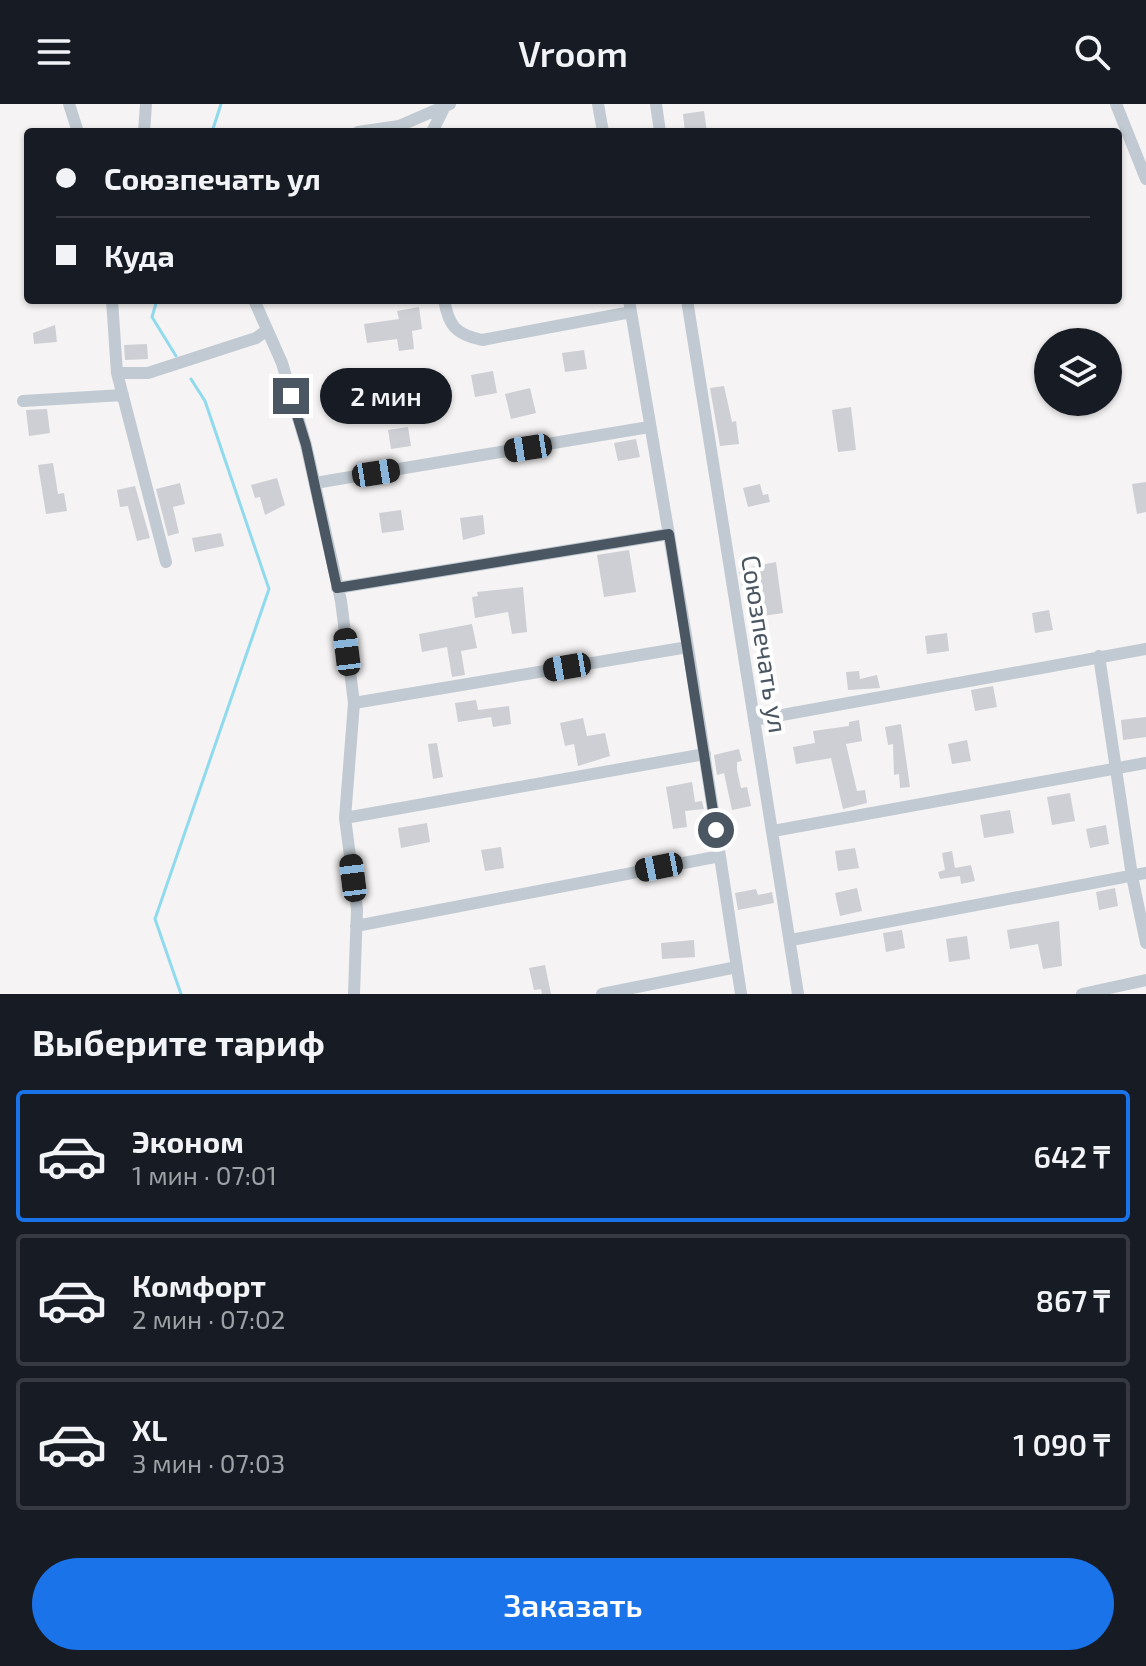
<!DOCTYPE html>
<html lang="ru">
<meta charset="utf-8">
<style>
:root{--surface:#171b24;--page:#242831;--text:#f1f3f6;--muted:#9ea1a6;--line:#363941;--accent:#1a73e8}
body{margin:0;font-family:"Exo 2",sans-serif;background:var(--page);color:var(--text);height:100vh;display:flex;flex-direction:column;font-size:30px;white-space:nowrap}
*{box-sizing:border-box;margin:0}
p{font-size:26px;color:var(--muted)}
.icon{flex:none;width:44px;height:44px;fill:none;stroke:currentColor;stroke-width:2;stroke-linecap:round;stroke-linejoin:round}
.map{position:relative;height:890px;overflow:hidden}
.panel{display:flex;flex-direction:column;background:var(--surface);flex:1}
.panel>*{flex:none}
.banner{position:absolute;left:24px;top:24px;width:1098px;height:176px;border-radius:8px;box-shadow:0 2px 6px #0004;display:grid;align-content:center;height:176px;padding:0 32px;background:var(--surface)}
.buttons{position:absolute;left:1034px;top:224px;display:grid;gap:16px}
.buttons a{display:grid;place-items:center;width:88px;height:88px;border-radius:50%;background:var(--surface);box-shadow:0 2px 6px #0004;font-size:40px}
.end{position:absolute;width:36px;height:36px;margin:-18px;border:10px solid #4a5661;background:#fff;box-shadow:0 0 0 4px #fff}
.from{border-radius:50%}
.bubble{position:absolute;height:56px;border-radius:28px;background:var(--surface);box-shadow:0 2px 6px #0004;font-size:26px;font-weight:600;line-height:56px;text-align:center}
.car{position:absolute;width:24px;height:48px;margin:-24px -12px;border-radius:10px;box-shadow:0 0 6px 2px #0007;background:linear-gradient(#222 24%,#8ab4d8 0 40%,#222 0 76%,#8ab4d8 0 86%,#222 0)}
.banner b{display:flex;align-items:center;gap:28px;height:76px;font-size:30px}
.banner b+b{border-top:2px solid var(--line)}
.banner i{width:20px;height:20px;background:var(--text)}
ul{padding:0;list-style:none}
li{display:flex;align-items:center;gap:24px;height:132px;margin:0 16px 12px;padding:0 16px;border:4px solid var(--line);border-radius:8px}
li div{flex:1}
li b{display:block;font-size:30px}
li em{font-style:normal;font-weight:600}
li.selected{border-color:var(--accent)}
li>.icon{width:72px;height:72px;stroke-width:1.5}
h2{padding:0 32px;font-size:36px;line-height:96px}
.cta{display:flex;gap:16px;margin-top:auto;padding:16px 32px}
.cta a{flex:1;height:92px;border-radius:48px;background:var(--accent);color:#fff;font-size:32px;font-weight:600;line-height:92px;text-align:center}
header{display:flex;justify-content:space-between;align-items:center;height:104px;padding:0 32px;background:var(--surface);font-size:36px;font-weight:600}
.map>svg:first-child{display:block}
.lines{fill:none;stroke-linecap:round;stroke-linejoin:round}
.stream{stroke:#90daee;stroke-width:3}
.building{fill:#cdcfd5}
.minor{stroke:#c1cad2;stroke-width:12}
.route{stroke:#4a5661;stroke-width:10}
.labels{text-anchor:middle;stroke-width:8;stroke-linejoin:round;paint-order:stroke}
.street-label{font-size:26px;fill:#4a5661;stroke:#fff}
</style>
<header><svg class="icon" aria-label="menu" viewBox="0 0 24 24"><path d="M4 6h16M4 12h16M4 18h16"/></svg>Vroom<svg class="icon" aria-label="search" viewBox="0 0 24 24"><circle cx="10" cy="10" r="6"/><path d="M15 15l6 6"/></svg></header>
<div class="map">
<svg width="1146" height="890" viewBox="0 0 1146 890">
<rect width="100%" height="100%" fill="#f5f3f3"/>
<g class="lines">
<path class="stream" d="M212,28l9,-28
M157,196l-5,17 24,39
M181,890l-26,-75 114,-330 -64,-188 -14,-22"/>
</g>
<path class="building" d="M704,7l3,21h-22l-2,-18z
M419,203l3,22 -10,2 2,18 -15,2 -2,-12 -30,4 -3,-19 35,-5 -2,-8z
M55,221l2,17 -23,2 -1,-11z
M147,240l1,15 -23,1 -1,-15z
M584,246l3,19 -22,3 -3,-19z
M493,267l4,22 -22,4 -4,-22z
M724,282l8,36 4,-1 3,23 -19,2 -10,-58z
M530,284l6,25 -25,6 -6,-25z
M851,303l5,43 -18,2 -6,-42z
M47,305l3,24 -21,3 -3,-26z
M408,323l3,19 -20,3 -3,-19z
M636,335l4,18 -22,4 -4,-18z
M53,359l5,31 6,-1 3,18 -21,3 -8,-49z
M277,374l8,27 -20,10 -5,-18 -5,1 -4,-13z
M1146,378v30l-9,2 -5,-30z
M180,379l5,21 -12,3 6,26 -11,3 -12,-47z
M760,380l3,11 5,-1 2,8 -22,5 -5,-19z
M135,382l15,52 -13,3 -9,-35 -8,1 -3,-17z
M401,406l3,20 -22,3 -3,-20z
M483,411l2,19 -22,6 -3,-22z
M221,429l3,13 -29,6 -3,-14z
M629,446l7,42 -32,5 -7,-42z
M776,458l7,51 -20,3 -5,-31 -16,2 -4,-22 6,-1 1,4z
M523,483l4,45 -15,2 -4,-22 -33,6 -3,-21 6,-1 -1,-4z
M1049,506l4,20 -18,3 -3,-20z
M472,520l5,24 -16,3 4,24 -13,2 -5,-30 -25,5 -3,-18z
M947,529l2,18 -22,3 -2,-18z
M859,567l1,8 17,-4 3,13 -32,2 -2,-18z
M993,582l4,21 -22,4 -4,-21z
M476,596l2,10 31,-4 2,18 -18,3 -2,-10 -33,5 -3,-19z
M1146,613v20l-23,3 -2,-20z
M583,614l4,18 18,-3 5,23 -32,10 -4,-22 -9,2 -5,-23z
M859,616l3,21 -16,3 11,47 8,-1 2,13 -24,6 -12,-51 -35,6 -3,-17 22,-4 -2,-12 36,-5v-4z
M901,620l9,63 -10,1 -1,-14 -5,1 -1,-31 -5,1 -3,-18z
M967,636l4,21 -19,3 -4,-20z
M437,639l6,34 -10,2 -5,-35z
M739,645l3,12 -5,1v8l4,18 6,-1 4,19 -19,4 -8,-37 -7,2 -3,-20z
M692,678l3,20 7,-1 2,8 -19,2 2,16 -14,2 -7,-42z
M1070,689l5,28 -23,4 -5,-28z
M1010,706l4,23 -30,5 -4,-23z
M427,719l3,19 -29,6 -3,-20z
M1106,721l3,19 -19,4 -4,-19z
M501,743l3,21 -19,3 -4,-21z
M855,744l4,20 -21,3 -3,-20z
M952,747l3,17 16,-3 4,16 -14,3 -1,-8 -20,3 -2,-7 7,-2 -3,-17z
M857,784l5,23 -22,5 -5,-23z
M1115,784l3,18 -19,4 -3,-18z
M756,785l2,6 14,-3 2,11 -36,7 -3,-17z
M1059,817l3,45 -19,3 -5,-25 -28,5 -3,-19z
M902,826l3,18 -19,4 -3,-19z
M967,832l3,23 -21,3 -3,-23z
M694,836l1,17 -33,2 -1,-16z
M545,861l6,29h-9l-1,-5 -7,1 -5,-22z"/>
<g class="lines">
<path class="minor" d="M69,0l9,28
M598,0l5,28
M656,0l4,28
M1116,0l30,75
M144,28l2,-28
M358,28l41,-6 51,-22
M432,28l11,-22
M112,196l5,73 49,189
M254,196l28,63 24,82 35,156 13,102 -9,115 12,91 -3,85
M444,196c5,26 11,34 38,40l149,-28
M629,196l59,347 53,347
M687,196l111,694
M117,269h31l108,-35 10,-7
M23,297l100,-6
M315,379l334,-56
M337,484l332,-54
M1099,552l33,220 14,67
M354,599l334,-56
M754,616l392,-71
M345,714l360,-64
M773,727l373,-68
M356,822l364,-70
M791,836l355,-67
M602,890l135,-27
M1082,890l64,-14"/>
</g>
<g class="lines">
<path class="route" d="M291,292l15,49 31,143 332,-54 47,296"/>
</g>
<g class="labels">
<g class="street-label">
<text transform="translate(764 540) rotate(81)" y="9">Союзпечать ул</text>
</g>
</g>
</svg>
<div class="buttons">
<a><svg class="icon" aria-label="layers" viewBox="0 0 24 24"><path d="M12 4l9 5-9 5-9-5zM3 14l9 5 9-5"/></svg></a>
</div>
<i class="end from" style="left:716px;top:726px"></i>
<i class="end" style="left:291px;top:292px"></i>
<div class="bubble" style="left:320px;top:264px;width:132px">2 мин</div>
<i class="car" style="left:528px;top:344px;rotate:261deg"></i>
<i class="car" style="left:376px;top:369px;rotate:81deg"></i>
<i class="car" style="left:347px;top:548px;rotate:353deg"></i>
<i class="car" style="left:567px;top:563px;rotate:260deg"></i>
<i class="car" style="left:659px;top:763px;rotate:259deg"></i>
<i class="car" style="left:353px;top:774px;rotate:353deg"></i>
<div class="banner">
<b><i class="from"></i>Союзпечать ул</b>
<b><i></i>Куда</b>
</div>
</div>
<section class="panel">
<h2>Выберите тариф</h2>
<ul>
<li class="selected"><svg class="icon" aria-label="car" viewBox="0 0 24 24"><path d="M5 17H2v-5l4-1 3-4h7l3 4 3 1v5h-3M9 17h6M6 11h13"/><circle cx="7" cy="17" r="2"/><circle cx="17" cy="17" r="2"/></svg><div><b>Эконом</b><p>1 мин · 07:01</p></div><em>642 ₸</em></li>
<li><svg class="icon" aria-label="car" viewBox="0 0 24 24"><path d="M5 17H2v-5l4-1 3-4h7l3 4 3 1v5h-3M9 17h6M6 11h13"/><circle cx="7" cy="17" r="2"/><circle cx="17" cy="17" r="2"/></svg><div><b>Комфорт</b><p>2 мин · 07:02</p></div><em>867 ₸</em></li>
<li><svg class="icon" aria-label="car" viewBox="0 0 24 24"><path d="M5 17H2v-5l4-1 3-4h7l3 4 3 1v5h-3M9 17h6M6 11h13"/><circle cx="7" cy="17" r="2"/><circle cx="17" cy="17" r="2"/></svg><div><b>XL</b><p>3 мин · 07:03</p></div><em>1 090 ₸</em></li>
</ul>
<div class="cta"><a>Заказать</a></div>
</section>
